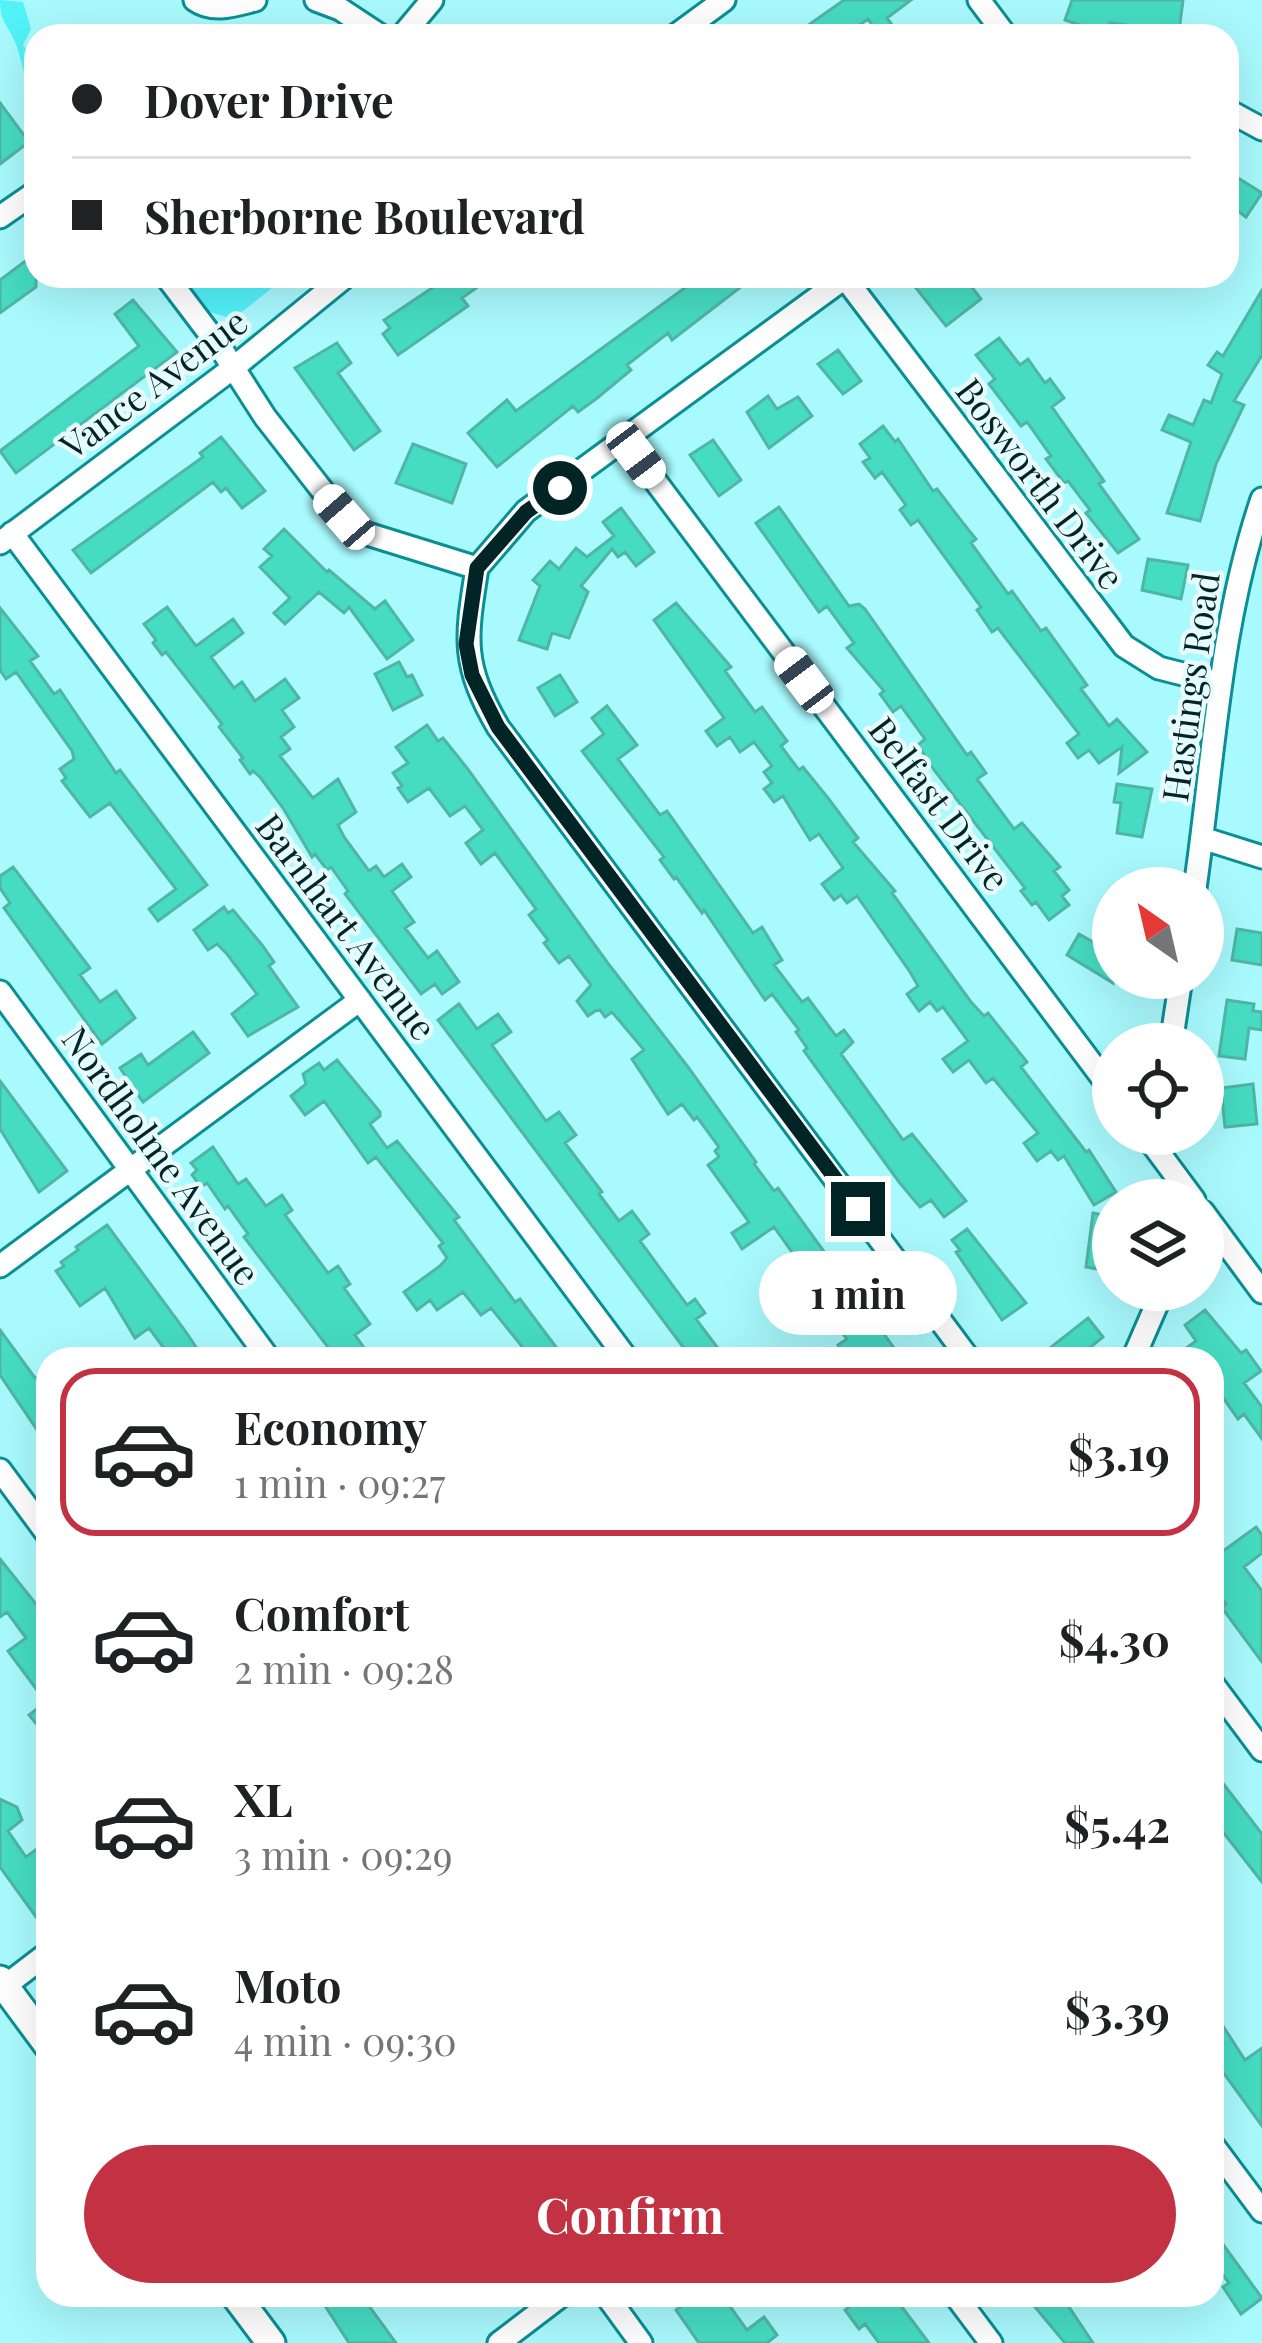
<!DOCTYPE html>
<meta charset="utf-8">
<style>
:root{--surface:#fff;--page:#f6f6f6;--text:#202124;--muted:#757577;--line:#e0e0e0;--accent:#c23243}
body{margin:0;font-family:"Playfair Display",serif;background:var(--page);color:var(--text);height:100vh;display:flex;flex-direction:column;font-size:45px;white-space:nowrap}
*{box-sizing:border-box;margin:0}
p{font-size:39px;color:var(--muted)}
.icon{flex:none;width:66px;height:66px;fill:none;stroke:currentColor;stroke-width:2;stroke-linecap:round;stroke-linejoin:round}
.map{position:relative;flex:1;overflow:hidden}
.panel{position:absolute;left:36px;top:1347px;width:1188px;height:960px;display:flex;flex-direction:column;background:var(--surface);border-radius:36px;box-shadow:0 12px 48px #0002}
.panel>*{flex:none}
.guide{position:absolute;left:24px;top:24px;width:1215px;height:264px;border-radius:36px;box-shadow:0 12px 48px #0002;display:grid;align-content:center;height:264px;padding:0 48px;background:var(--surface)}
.needle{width:78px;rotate:326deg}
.fabs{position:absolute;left:1092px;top:867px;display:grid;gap:24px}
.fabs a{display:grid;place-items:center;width:132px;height:132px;border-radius:50%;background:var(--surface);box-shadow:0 12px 48px #0002;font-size:60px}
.end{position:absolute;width:54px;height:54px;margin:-27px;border:15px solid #012526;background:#fff;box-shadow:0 0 0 6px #fff}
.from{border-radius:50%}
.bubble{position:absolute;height:84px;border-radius:42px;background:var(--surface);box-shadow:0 12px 48px #0002;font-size:39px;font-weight:700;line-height:84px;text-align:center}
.car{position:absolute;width:36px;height:72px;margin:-36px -18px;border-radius:15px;box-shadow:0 0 9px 3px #0007;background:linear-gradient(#fff 24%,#345 0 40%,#fff 0 76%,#345 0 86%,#fff 0)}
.guide b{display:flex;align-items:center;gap:42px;height:114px;font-size:45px}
.guide b+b{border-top:3px solid var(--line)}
.guide i{width:30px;height:30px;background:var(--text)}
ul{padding:21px 0 0;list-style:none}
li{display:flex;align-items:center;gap:36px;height:168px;margin:0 24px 18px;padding:0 24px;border:6px solid transparent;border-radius:36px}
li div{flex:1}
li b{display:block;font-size:45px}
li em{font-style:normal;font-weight:700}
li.current{border-color:var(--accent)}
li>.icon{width:108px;height:108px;stroke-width:1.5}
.cta{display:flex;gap:24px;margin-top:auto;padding:24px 48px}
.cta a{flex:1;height:138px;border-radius:72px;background:var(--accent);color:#fff;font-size:48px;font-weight:700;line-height:138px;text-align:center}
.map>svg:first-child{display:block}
.green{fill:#52f2f9}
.building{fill:#46dcc3;stroke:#50b6a4;stroke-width:3}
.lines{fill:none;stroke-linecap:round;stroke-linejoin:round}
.minor-casing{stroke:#0a8f95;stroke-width:27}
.major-casing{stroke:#0a8f95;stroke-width:33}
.minor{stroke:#fff;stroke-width:21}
.major{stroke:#fff;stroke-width:27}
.route{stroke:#012526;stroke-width:15}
.labels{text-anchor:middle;stroke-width:9;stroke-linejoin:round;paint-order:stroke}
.street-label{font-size:36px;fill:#012526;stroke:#e8fbfc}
</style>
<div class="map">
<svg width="1262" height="2343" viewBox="0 0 1262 2343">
<rect width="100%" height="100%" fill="#a9fafe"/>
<path class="green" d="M0,0l23,2 8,27 -8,16 13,17v31c-13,-16 -13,-27 -19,-46 -7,-21 -17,-22 -17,-47z
M179,276h108l-54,43 -27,-8z"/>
<path class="building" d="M844,0h67l-24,18 13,18h-20l-12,-17 -24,17h-51z
M1072,0h111l-4,32 -69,-9 -4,11 -41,-14z
M0,103l29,39 -29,22z
M1227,171l35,22 -16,24 -19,-14z
M36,253v34l-36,26v-33z
M450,276h43l-31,22 6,8 -70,49 -15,-21 7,-6 -6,-8z
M701,276h54l-83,64 -4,-7 -41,32 4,5 -35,29 -18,13 -5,-6 -76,61 -29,-34 39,-33 9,11z
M932,276h53l-14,10 10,13 -35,27 -30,-38z
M1262,290v65l-28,46 10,4 -28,59 -16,57 -33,-8 24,-71 -29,-12 7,-15 24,10 11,-25 7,3 11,-29 -14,-9 9,-13 6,4z
M133,300l44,52 -161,121 -16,-22 139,-105 -24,-32z
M999,338l21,27 8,-6 17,24 5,-4 14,19 -12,9 52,74 -5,3 40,55 -21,14 -32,-40 4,-3 -22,-29 -4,2 -18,-24 5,-3 -24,-34 -6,4 -32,-42 6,-5 -19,-24z
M337,343l14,20 -13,10 42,58 -26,19 -59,-82z
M838,350l23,31 -18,13 -25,-30z
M768,396l9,13 21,-12 14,19 -43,32 -22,-36z
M883,426l12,16 3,-3 35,52 4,-2 26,34 13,16 -5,4 37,51 4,-3 29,40 5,-3 41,57 -6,4 28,37 8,-7 30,33 -28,21 3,-26 -23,16 -10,-13 -11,8 -11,-15 12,-9 -81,-106 -6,4 -15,-22 4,-3 -63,-87 -7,5 -11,-15 6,-5 -24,-33 -7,6 -12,-16 7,-4 -10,-14z
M221,437l44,54 -23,17 -16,-20 -5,4 -8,-10 -122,91 -18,-23 130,-93 -3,-4z
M713,440l28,40 -22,16 -29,-41z
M413,444l53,20 -14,39 -56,-20z
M779,507l70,99 10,-2 6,5 102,146 4,-3 15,21 -9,6 37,50 8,-6 38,44 -6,4 15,19 -7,6 7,9 -20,15 -13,-18 -4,3 -11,-14 4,-3 -91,-118 -16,-25 7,-6 -24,-33 -8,6 -13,-18 4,-3 -37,-43 7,-5 -27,-37 -8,6 -63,-89z
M621,508l33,44 -18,14 -11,-14 -7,5 -6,-8 -31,37 7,6 -19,46 -17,-5 -5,16 -28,-9 21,-54 -7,-6 17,-19 9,8 17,-21 11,9 27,-21 -11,-14z
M284,529l43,43 2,-2 46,39 10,-8 28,39 -26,19 -38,-52 -5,6 -25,-21 -34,32 -11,-11 16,-15 -30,-31 12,-11 -8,-7z
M1148,559l40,6 -7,34 -39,-9z
M676,603l55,64 -6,4 30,41 7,-5 25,34 -6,5 18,24 4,-3 25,31 30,40 -5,4 42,49 -3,2 79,109 13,14 4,-3 39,49 -6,5 65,85 3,-2 27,42 -22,13 -30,-49 -6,4 -7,-9 -14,10 -13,-18 14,-10 -45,-55 -7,5 -17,-23 -16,12 -10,-13 25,-18 -25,-34 -6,4 -7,-9 -11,9 -12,-17 11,-8 -8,-14 -53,-76 -10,7 -6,-8 -7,5 -12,-16 21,-16 -24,-34 -9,6 -27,-44 -9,6 -10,-13 8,-6 -8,-11 8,-6 -18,-24 -14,10 -10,-15 -13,9 -11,-15 18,-13 -70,-98z
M167,607l29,39 37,-27 10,14 -32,24 23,31 8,-6 13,19 30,-22 14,19 -17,12 12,17 -13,10 9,12 -10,7 33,42 25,-19 18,33 -18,13 6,12 25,34 7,-5 8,11 18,-13 9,13 -19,14 22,31 -9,6 23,30 9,-7 22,31 -17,12 -7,-10 -14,10 -76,-100 3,-3 -17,-24 -4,3 -12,-16 -3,3 -29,-49 -23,-31 -7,-6 -3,3 -10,-14 3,-2 -24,-31 3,-3 -56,-72 -4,3 -9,-12 3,-3 -12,-16z
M0,608l38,48 -8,5 24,33 6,-4 56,83 4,-3 87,115 -49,36 -9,-12 27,-20 -66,-86 -20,14 -28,-36 4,-3 -6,-9 14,-10 -2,-8 -56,-79 -10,7 -6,-9z
M399,662l8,15 5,-2 10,20 -29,15 -18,-36z
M560,675l17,27 -22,14 -17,-28z
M607,706l30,39 -19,14 42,56 7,-4 86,122 9,-6 20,33 -8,5 28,37 6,-4 28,38 8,-6 9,12 -12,12 62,86 9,-6 54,67 -22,16 -13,-17 -11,7 -21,-25 -95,-131 3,-3 -11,-16 3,-2 -27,-36 -7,6 -61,-90 -2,3 -26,-36 -2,2 -14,-19 4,-3 -82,-106 22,-17 -12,-16z
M427,725l11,16 5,-3 24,30 140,194 81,105 68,95 -2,2 20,27 4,-3 124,171h-55l-9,-14 9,-6 -41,-50 8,-6 -40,-56 -32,22 -10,-16 17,-11 -41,-57 11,-8 -4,-6 4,-4 -22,-30 -3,3 -12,-16 -14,10 -36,-55 12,-9 -32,-38 -7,5 -5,-7 -5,1 -7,5 -11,-15 14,-16 -22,-29 -10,7 -15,-20 4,-3 -19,-25 7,-6 -41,-56 -14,11 -15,-21 17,-13 -18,-24 -15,10 -21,-28 -21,14 -10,-14 4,-2 -9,-13 15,-10 -12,-16z
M1117,784l35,5 -10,48 -25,-4 4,-30 -7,-1z
M13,867l77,101 -10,7 20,27 16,-11 19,27 -33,26 -98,-136 6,-5 -10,-15v-12z
M224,907l4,6 5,-3 29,35 12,17 -5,4 29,41 -50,29 -16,-22 25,-20 -30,-40 -10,-10 -9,6 -14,-20z
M1237,929l25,4v32l-30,-5z
M1079,934l30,17 4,-7v39l-46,-28z
M1227,1000l27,4 -1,7 9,1v18l-13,-2 -4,31 -26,-3z
M459,1004l18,25 21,-15 13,18 -19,13 54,76 13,-9 17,23 -11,8 37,49 -3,2 20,27 13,-10 17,23 -9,7 47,64 8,-6 10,14 -9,6 30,40h-34l-254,-339z
M193,1032l16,21 -66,49 -23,-34 21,-14 7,11z
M337,1060l43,52v4l-10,8 17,24 10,-7 62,76 -5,3 61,82 5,-3 45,60h-33l-41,-51 -10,7 -18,-23 -26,18 -7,-10 -13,10 -13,-18 36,-26 7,-8 -8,-12 4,-3 -67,-86 -8,6 -44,-62 -19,14 -14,-19 15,-12 -3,-10 16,-11 5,7z
M0,1081l67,90 -28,21 -39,-63z
M1253,1084l4,40 -32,3 -4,-39z
M213,1147l25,37 8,-5 20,27 16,-11 10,15 -7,5 43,58 10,-7 12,18 -6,4 26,36 -15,11 17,24h-35l-93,-122 4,-3 -20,-28 -3,3 -18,-26 -6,4 -9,-12 5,-5 -6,-7z
M1093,1213l20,4v55l-27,-5z
M107,1225l79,107 18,27h-32l-23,-31 -14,10 -30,-50 -25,18 -24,-35 8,-5 -3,-4 17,-12 -2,-3z
M967,1229l59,74 -24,17 -46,-68 4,-2 -8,-10z
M1205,1310l36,43 5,-3 15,21 -17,12 18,24v32l-18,-25 -6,5 -26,-37v-23h-41l25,-18 -11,-16z
M1088,1318l15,19 -27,22h-40z
M0,1330l35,48 4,-2 9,12v58l-48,-71z
M1256,1527l6,8v18l-18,14 18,24v71l-40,-54 4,-4 -14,-18v-27z
M0,1559l48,60v101l-9,7 -10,-12 17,-13 -38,-51 18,-13 -19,-26 -7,5z
M1212,1769l50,65v48l-50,-64z
M0,1799l17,8 5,13 -14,11 18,26 22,-16v68l-12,8 -36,-50z
M1212,2009l33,51 17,-12v78l-50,-69z
M1222,2243l40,55 -21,16 -18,-27 6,-4 -17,-23v-10z
M318,2295h43l35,48h-47z
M679,2295h43l25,35 17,-13 13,18 -10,8h-68l-23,-33 9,-7z
M847,2295h46l36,48h-50l-14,-19 -6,5 -14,-19 8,-6z
M1025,2295h36l32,48h-28z"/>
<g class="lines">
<defs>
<path id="minor" d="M195,0c18,13 40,5 60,0
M316,0l24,9 41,27
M979,0l27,36
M402,36l30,-36
M675,36l49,-36
M1227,110l35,19
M0,217l36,-25
M166,276l56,74 43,67 78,100 18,15 116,36c-11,70 -16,95 21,159l471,632
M845,278l279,368 35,22 59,15
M626,442l487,650
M12,533l615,826
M0,543l233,-175 113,-92
M477,568l49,-57 321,-235
M1202,838l60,19
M1195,888c19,-131 24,-262 67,-389
M0,992l269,367
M1171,1044l10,-66
M1145,1134l49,66
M1203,1212l59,80
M0,1266l360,-266
M1133,1359l30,-69
M0,1470l48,65
M1212,1683l50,67
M5,1986l43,-33
M1212,2144l50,67
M606,2295l35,48
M955,2295l36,48
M499,2343l63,-48"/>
<path id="major" d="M0,1980l48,65
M235,2295l36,48"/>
</defs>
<use href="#minor" class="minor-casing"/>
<use href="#major" class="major-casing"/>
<use href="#minor" class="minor"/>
<use href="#major" class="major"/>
</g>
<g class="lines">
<path class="route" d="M560,488l-34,24 -49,56 -11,76 6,31 26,52 360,482"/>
</g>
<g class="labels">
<g class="street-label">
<text transform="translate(154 384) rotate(-37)" y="13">Vance Avenue</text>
<text transform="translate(1040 484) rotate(53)" y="13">Bosworth Drive</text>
<text transform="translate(1191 687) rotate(-82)" y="13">Hastings Road</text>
<text transform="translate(939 804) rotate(53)" y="13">Belfast Drive</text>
<text transform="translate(346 927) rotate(53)" y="13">Barnhart Avenue</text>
<text transform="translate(161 1156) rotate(54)" y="13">Nordholme Avenue</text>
</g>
</g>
</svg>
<div class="fabs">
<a><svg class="needle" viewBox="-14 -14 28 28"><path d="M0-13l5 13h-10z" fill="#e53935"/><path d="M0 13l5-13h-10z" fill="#757577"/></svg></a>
<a><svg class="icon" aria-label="locate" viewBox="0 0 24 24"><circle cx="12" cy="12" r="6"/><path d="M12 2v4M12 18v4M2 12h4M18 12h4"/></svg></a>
<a><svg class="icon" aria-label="layers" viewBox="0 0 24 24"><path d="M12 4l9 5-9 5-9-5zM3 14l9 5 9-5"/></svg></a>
</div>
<i class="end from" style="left:560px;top:488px"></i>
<i class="end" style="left:858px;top:1209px"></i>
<div class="bubble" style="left:759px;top:1251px;width:198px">1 min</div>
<i class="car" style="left:636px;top:455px;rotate:143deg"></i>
<i class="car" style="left:344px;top:517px;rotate:319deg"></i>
<i class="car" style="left:804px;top:680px;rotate:323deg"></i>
<div class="guide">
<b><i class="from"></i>Dover Drive</b>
<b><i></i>Sherborne Boulevard</b>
</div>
<section class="panel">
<ul>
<li class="current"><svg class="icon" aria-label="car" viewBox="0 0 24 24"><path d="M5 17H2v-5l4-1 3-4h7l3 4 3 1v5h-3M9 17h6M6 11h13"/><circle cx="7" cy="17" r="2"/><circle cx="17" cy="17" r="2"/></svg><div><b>Economy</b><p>1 min · 09:27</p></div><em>$3.19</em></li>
<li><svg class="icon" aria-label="car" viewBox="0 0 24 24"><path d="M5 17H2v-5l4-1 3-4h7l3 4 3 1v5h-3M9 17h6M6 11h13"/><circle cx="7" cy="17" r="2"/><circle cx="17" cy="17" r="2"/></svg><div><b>Comfort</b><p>2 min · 09:28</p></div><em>$4.30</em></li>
<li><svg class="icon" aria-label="car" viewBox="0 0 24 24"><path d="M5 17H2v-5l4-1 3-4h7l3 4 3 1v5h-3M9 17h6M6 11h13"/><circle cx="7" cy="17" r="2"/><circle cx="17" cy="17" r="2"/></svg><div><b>XL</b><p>3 min · 09:29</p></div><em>$5.42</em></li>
<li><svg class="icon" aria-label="car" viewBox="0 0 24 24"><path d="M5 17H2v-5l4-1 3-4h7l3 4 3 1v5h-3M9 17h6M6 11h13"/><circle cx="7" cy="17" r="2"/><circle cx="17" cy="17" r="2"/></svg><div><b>Moto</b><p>4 min · 09:30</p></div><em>$3.39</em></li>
</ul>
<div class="cta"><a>Confirm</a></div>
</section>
</div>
